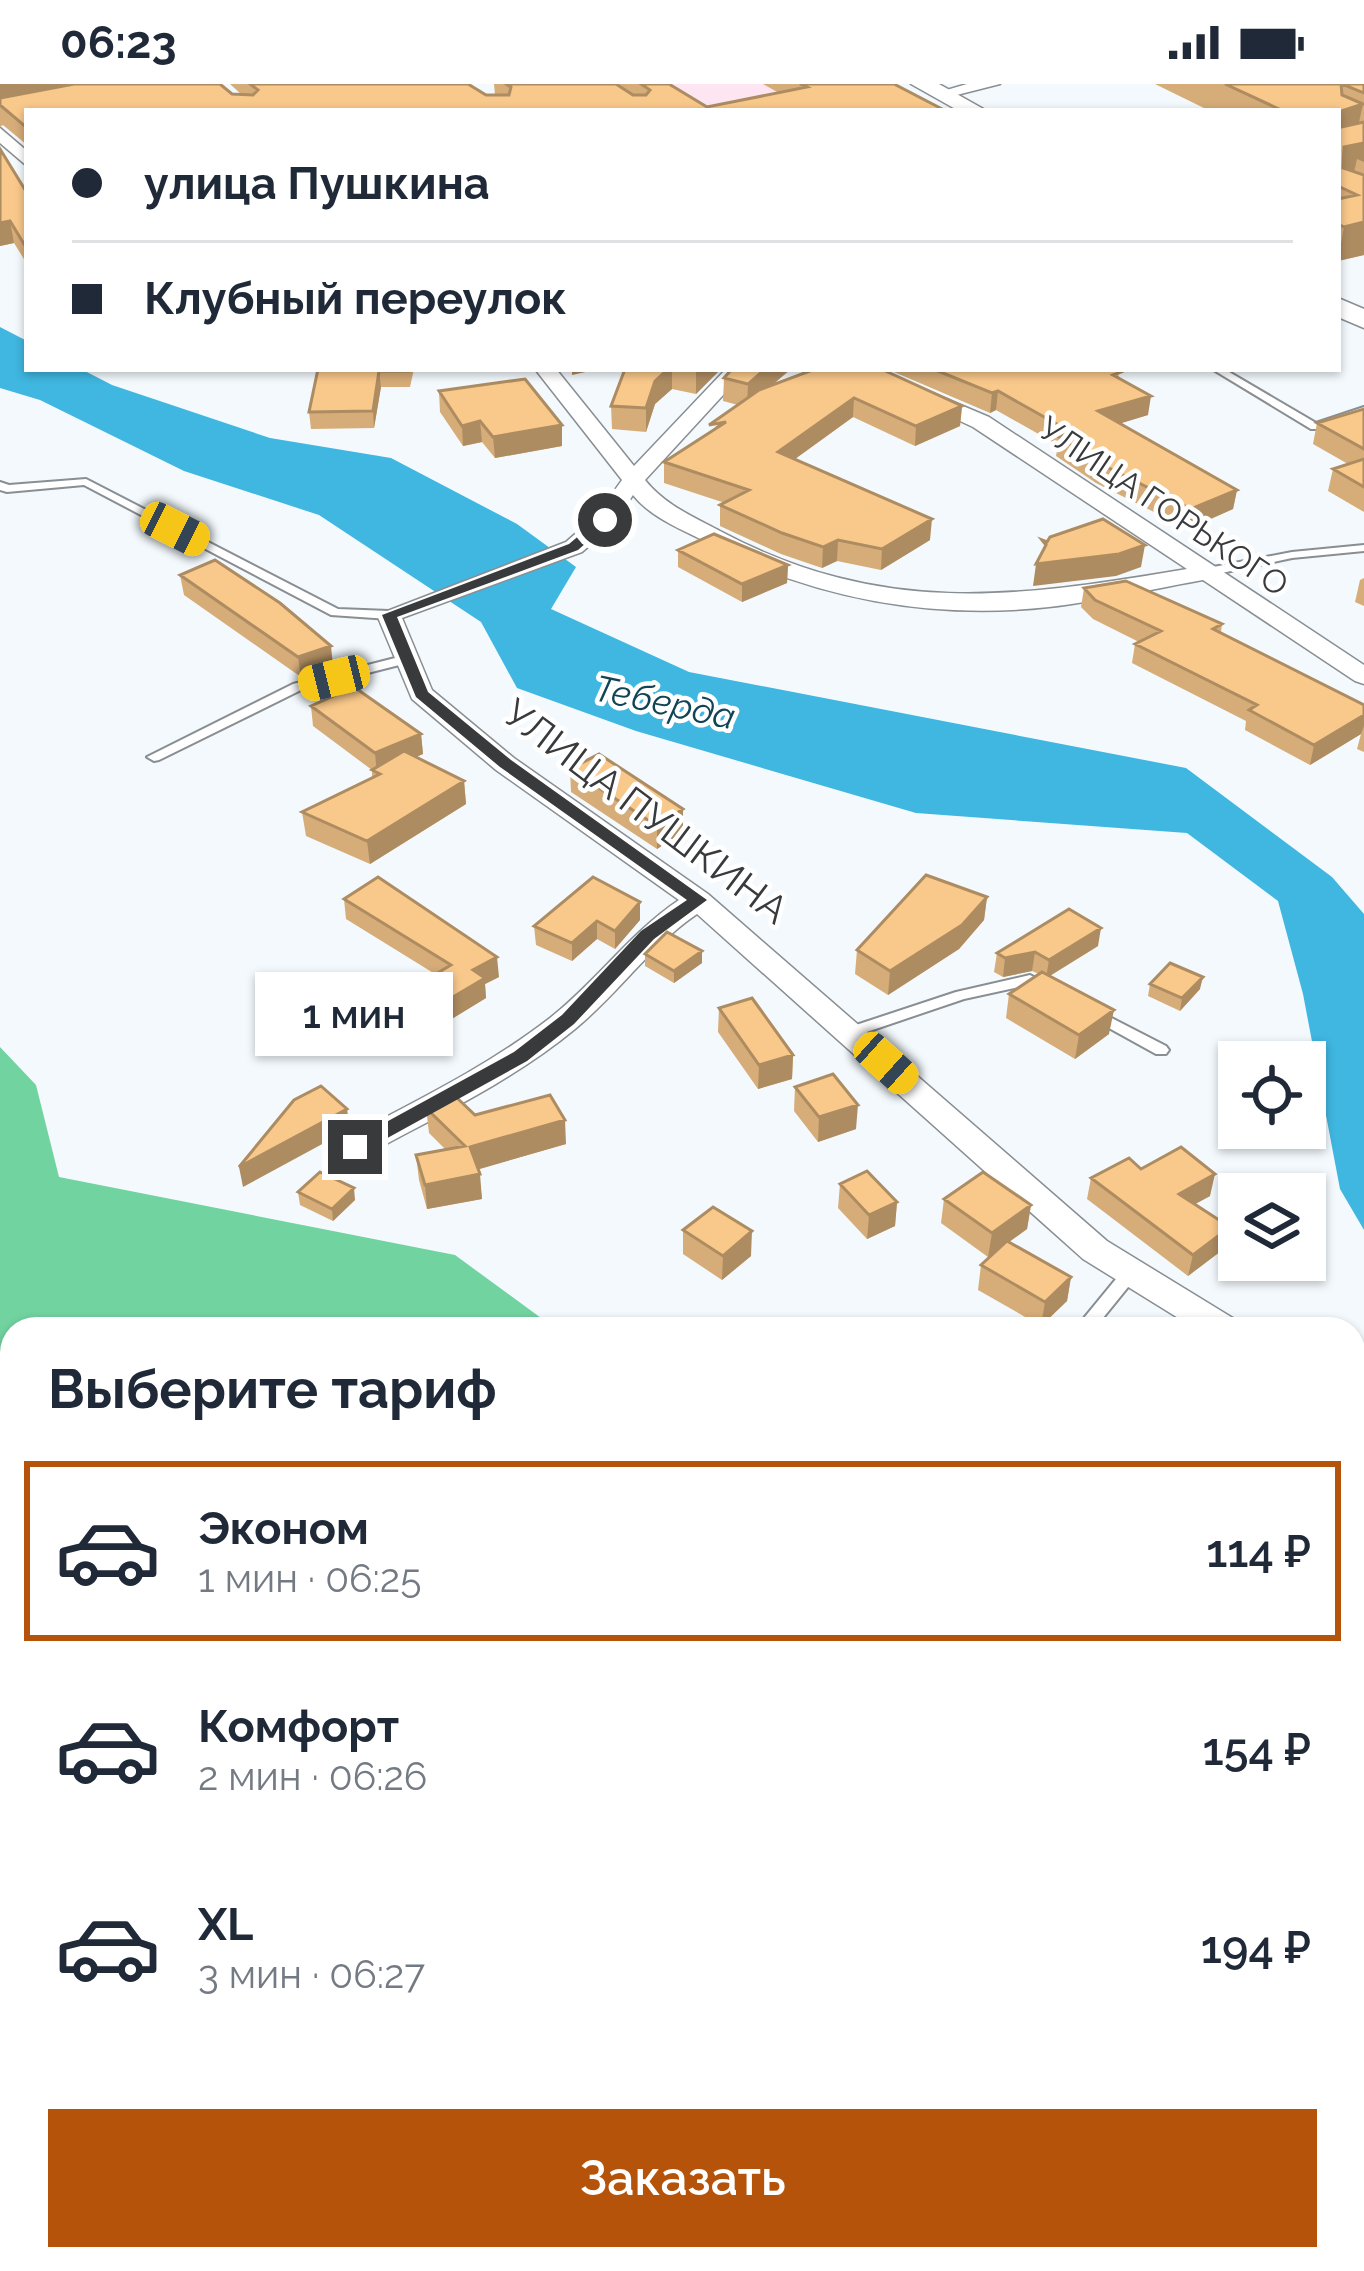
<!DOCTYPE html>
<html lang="ru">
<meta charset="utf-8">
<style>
:root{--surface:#fff;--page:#f6f6f7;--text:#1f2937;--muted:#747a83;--line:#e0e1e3;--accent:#b45309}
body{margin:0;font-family:Raleway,sans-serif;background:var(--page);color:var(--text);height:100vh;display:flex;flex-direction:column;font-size:45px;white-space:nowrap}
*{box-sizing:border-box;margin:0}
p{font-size:39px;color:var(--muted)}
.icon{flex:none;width:66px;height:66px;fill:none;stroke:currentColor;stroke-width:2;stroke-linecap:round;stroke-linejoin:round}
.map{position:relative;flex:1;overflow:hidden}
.side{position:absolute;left:0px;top:1233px;width:1365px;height:954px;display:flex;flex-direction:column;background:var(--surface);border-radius:36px 36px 0 0;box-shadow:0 3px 9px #0004}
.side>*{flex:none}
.banner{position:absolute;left:24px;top:24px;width:1317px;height:264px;border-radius:0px;box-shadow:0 3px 9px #0004;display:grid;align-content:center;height:264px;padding:0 48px;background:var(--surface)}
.buttons{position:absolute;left:1218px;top:957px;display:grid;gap:24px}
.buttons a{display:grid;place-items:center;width:108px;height:108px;border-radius:0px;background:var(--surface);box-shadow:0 3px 9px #0004;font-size:60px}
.end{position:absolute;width:54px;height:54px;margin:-27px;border:15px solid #383a3c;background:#fff;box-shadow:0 0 0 6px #fff}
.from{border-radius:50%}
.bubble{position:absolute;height:84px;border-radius:0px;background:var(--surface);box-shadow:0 3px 9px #0004;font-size:39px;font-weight:600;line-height:84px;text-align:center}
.car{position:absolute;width:36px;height:72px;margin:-36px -18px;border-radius:15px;box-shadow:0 0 9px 3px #0007;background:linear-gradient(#f5c518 24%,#345 0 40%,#f5c518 0 76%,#345 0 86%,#f5c518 0)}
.banner b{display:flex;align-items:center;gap:42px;height:114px;font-size:45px}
.banner b+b{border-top:3px solid var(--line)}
.banner i{width:30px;height:30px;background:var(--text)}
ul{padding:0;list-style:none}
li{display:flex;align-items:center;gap:36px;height:180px;margin:0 24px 18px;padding:0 24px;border:6px solid transparent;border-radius:0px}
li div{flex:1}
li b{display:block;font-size:45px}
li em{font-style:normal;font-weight:600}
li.selected{border-color:var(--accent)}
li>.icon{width:108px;height:108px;stroke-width:1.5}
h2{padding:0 48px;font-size:54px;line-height:144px}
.cta{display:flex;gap:24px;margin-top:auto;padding:24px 48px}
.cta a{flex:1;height:138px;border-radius:0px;background:var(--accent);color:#fff;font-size:48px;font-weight:600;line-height:138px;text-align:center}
.status{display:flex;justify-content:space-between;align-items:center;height:84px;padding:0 60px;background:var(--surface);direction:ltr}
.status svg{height:33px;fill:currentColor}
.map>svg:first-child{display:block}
.education{fill:#fde6f2}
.forest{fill:#71d3a0}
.water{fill:#3fb7e0}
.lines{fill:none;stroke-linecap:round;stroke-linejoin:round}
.lane-casing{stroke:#898e92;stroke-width:4}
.street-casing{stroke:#898e92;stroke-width:3}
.secondary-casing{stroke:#898e92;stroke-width:3}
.lane{fill:#fff;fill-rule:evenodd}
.street{fill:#fff;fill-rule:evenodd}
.secondary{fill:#fff;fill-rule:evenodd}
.wall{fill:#d6ac78}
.shaded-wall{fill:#ae8c61}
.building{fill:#f9c88b;stroke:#ae8c61;stroke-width:3}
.route{fill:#383a3c}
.labels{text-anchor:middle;stroke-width:9;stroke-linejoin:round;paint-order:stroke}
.far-street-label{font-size:33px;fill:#383a3c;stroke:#fff}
.far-water-label{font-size:36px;font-style:italic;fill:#145;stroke:#fff}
.street-label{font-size:39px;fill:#383a3c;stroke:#fff}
</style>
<div class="status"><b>06:23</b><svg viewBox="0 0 49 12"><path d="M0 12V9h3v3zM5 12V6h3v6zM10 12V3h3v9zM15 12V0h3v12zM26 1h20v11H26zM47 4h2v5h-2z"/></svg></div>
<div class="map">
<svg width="1364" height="2187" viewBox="0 0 1364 2187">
<rect width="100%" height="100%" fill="#f3f9fd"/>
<path class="education" d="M530,0h365l51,27h-373z"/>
<path class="forest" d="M0,963l36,38 23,92 396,78 101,74h-544v930h1341v-621l11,4v629h-1364z"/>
<path class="water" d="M0,243l27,14v28h54l31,16 158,53 121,20 126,66 59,43 -25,42 138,63 497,96 146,109 32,37v316l-24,-41 -37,-195 -25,-93 -91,-68 -271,-20 -280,-82 -119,-43 -36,-66 -162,-107 -135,-44 -144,-71 -40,-12z"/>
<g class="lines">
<defs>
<path id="lane" d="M1212,285h12l92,54 48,-16v7l-45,15h-8z
M86,395l252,130 51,2 6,4 -6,4 -58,-4 -247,-130 -77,7 -7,-2v-8l9,3z
M1364,461v6l-72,7 -89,19 -6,-4 6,-4 89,-17z
M407,571l6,4 -2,3 -110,28 -142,70 -5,1 -7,-4 146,-73z
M1030,891l25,13 3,3 -3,3h-10l-17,-9 -64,14 -112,38 -8,-5 3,-4 109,-36z
M1094,925l72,37 3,4 -3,4h-10l-67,-37 -3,-3 3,-3z
M1131,1182l6,2 3,4 -3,4 -43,53h-19l50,-61z"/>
<path id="street" d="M967,0h33l-59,15 -8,-5z
M0,44l27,23v15l-27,-23z
M535,285h21l78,97 92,-97h21l-102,111c20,25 47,36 75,51 162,86 294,67 467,38l-214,-142 -125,-58h27l114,48 375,248v19l-9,-3 -152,-101c-51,9 -102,21 -154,27 -115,13 -237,-8 -339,-63 -26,-14 -58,-25 -77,-49l-20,30 -31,27 -180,66 30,72 82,68 194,136 399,347 129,79 5,9h-45l-113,-70 -386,-345c-47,32 -79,80 -122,115 -63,52 -138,87 -209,126h-22l-5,-8 5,-8c70,-37 143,-72 206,-121 46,-36 80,-85 129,-118l-183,-130 -84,-71 -35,-84 189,-73 31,-27 25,-35z
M1353,1313l11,3v32l-11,-3z"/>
<path id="secondary" d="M911,0h28l48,27h-28z
M1338,214l26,11v19l-26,-11z"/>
</defs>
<use href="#lane" class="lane-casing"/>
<use href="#street" class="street-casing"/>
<use href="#secondary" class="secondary-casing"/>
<use href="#lane" class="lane"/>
<use href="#street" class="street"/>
<use href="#secondary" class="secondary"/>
</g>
<path class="wall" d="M0,0l242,11 -12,-11h238l18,11h9l-1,-11h175l38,23 72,-14 -16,-9h131l52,27h-919v34l-24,-20 -3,2z
M1155,0h209v171l-26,6v-150h-128z
M0,65l27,44v71l-13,-21 -14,3z
M318,285h96l-4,18h-29l-7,41 -63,1 -2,-17z
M625,285h96l-25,25 -24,-5 -17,15 -9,28 -34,-3 -1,-23z
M887,285h229l4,10 28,36 -28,8 117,67 -4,19 -45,20 -92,-46 -40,-27 2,-11 -62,-35 -6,3z
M724,294l238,28 -2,20 -45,20 -62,-29 -58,42 135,81 -49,30 -44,-9 -15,7 -41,-14 -61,-28v-21l5,-2 -61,-20v-21l45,-29 29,-28 -15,-4z
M439,307l123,55 -67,12 -13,-16 -19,4 -23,-34z
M1364,325v103l-36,-21 5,-22 15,-5 -35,-20 4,-21z
M678,466l110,15 -1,18 -45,19 -64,-35z
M180,491l153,91 -32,11 -117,-82z
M1364,494v28l-9,-4 5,-22z
M1084,504l138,36 -1,8 143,73v47l-7,-3 4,-15 -51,31 -65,-35 1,-9 -114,-58 3,-19 4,-2 -46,-23 -12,-12z
M311,622l110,28 2,20 -7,3 48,24 2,23 -96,60 -64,-28 -4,-24 70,-34v-8l-59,-44z
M570,685l113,63 -26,17 -86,-57z
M987,813l-3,23 -25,29 -71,46 -33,-21 2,-24z
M344,815l155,78 -14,7 1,14 -90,55 -26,-19 -2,-20 67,-40 -89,-55z
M640,818v18l-25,29 -18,-10 -25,22 -36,-16 -2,-19z
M1098,862l-48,30 59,58 -34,25 -69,-41 3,-24 30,-20 -7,-3 -29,6 -9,-5 3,-19z
M645,870l57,9 -28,20 -29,-17z
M1150,900l50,5 -20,22 -32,-15z
M719,924l74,47 -1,24 -34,10 -40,-57z
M795,1003l61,42 -38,13 -24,-31z
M426,1024l49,7 91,29 -88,25 4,30 -55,10 -8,-29 -3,-25 30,-5 -17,-17z
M1141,1085l69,27 -15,8 35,23 -5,21 -37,28 -101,-77 4,-21z
M840,1100l57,18 -2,24 -28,13 -29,-31z
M298,1108l57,8 -22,21 -33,-16z
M944,1115l87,6 -4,24 -18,13 62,35 -4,24 -26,25 -63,-36 3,-25 15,-13 -8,5 -47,-34z
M683,1146l68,26 -29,24 -39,-26z"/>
<path class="shaded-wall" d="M0,0h94l-94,16z
M1363,20l-7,32 -18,6 3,-31z
M1364,59v19l-7,-3 -4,18 -15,2 6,-32z
M10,137l4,22 -14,3v-23z
M1364,138v33l-26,6 6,-34z
M572,285h27l-27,6z
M668,285h4v20l-17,15 -9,28v-24l9,-27z
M698,285h23l-25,25v-23z
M765,285h26l-44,38 1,-23z
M379,287l2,16 -7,41 -1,-17z
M998,307l-2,19 -6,3 2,-20z
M1151,312l-3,19 -52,16 2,-20z
M854,314l-1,19 -76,55 1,-20z
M962,322l-2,20 -45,20 1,-20z
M480,337l2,21 -19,4 -1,-20z
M562,341v21l-67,12 -2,-21z
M1237,406l-4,19 -45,20 3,-20z
M932,435l-2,21 -49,30 1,-21z
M838,456l-1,21 -15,7 1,-21z
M1145,461l-4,22 -25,9 -83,10 3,-22z
M788,481l-1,18 -45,19v-18z
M331,562l2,20 -32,11 -3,-20z
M1364,631v11l-3,8 -51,31 4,-20z
M421,650l2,20 -46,20 -2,-21z
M464,697l2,23 -96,60 -3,-23z
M683,725v23l-26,17v-23z
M987,813l-3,23 -25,29 -71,46 2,-24z
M640,818v18l-25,29v-18z
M597,837v18l-25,22v-18z
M1101,844l-3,18 -52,32 3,-18z
M702,867v12l-28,20v-12z
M1035,868l-3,19 -29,6 2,-19z
M497,873l2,20 -14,7 1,14 -90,55 -2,-21 79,-62z
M1203,893l-3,12 -20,22 2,-13z
M1114,926l-5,24 -34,25 4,-24z
M793,971l-1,24 -34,10 1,-24z
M858,1021l-2,24 -38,13 1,-25z
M347,1025l3,20 -107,58 -4,-20z
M565,1036l1,24 -93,27 -3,-24z
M480,1090l2,25 -55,10 -2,-24z
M1215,1090l-5,22 -35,19 4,-21z
M354,1104l1,12 -22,21 -1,-12z
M897,1118l-2,24 -28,13 2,-24z
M1031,1121l-4,24 -39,28 4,-24z
M1230,1143l-5,21 -37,28 5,-21z
M752,1147l-1,25 -29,24 1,-24z
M1071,1193l-4,24 -26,25 4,-24z
M1363,1502l-5,12 -5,5v-8z"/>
<path class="building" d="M74,0h146l12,10 21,1 5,-5 -8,-6h218l18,11h23l2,-8 -5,-3h110l17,11h13l4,-5 -9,-6h28l38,23 100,-20 -7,-3h94l52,27h-919v27l-1,-11 -26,-22v-7z
M1225,0h116l1,11 21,9 -22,7 1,16 22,-5v21l-20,4 -1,21 21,7v47l-20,5 -6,-3v-25l19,-4 -19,-9v-75h-70l11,-2z
M1342,0h22v9z
M0,65l27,44v56l-17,-28 -10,2z
M318,285h91v2h-30l-6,40 -64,1z
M625,285h43l-13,12 -9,27 -35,-2z
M732,285h33l-17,15 -24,-6z
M815,285h66l81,37 -46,20 -62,-28 -76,54 154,67 -50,30 -44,-9 -15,7 -41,-14 -62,-28 29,-15 -85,-28 62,-40 -17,3 50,-35z
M933,285h183l5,3 -8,3 38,21 -53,15 139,79 -46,19 -92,-46 -40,-26 12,-5 -73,-41 -6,2z
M525,295l37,46 -69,12 -13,-16 -18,5 -23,-35z
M1364,325v40l-47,-26z
M1364,375v28l-31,-18z
M1103,435l42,26 -26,9 -83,10 10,-19 -4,-5 5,2 3,-5z
M714,450l74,31 -46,19 -64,-34z
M215,476l65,43 51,43 -33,11 -118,-82z
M1126,497l96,43 -9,5 151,76v10l-50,30 -65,-35 8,-5 -122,-61 26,-13 -66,-31 -11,-12z
M354,603l67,47 -46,19 -64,-47z
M404,667l60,30 -97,60 -65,-29 78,-38 -8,-4z
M599,670l84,55 -26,17 -87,-57z
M926,791l61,22 -25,28 -72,46 -33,-21z
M378,793l119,80 -24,13 12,8 -91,54 -26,-18 83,-49 -107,-66z
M593,793l47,25 -25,29 -18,-10 -25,22 -38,-17z
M1069,825l32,19 -52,32 -14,-8 -30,6 -8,-5z
M667,848l35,19 -28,20 -29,-17z
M1170,879l33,14 -21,21 -32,-14z
M1042,888l72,38 -35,25 -70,-41z
M752,914l41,57 -34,10 -40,-57z
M833,990l25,31 -39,12 -24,-30z
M321,1002l26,23 -108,58 55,-67z
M550,1011l15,25 -95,27 10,27 -55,11 -9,-30 49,-9 -39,-38 29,-12 20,19z
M1181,1063l34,27 -36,20 51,33 -37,28 -102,-77 38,-20 12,11z
M867,1087l30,31 -28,13 -29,-31z
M320,1088l34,16 -22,21 -34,-17z
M983,1088l48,33 -39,28 -48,-34z
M713,1123l39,24 -29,25 -40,-26z
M1007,1157l64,36 -26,25 -64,-37z
M1353,1495l10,7 -10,9z"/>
<path class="route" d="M600,434l12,2 -34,30 -181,67 31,75 83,68 196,140 -53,39 -80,85 -47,37 -165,91h-14v-9l166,-91 48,-37 79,-84 46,-31 -187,-133 -84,-70 -34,-82 187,-71z"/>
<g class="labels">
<g class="far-street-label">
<text transform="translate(1164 422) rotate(34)" y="12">УЛИЦА ГОРЬКОГО</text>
</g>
<g class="far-water-label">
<text transform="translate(665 618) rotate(12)" y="13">Теберда</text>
</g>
<g class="street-label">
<text transform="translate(646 727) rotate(37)" y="14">УЛИЦА ПУШКИНА</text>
</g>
</g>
</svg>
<div class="buttons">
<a><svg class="icon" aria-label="locate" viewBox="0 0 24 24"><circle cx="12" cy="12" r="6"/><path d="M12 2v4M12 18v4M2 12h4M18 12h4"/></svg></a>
<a><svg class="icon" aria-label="layers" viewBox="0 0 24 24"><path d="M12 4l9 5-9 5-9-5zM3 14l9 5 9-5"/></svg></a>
</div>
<i class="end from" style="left:605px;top:436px"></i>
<i class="end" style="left:355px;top:1063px"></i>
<div class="bubble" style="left:255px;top:888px;width:198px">1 мин</div>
<i class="car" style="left:175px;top:445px;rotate:117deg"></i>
<i class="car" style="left:334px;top:594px;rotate:256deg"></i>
<i class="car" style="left:886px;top:979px;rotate:132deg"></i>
<div class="banner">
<b><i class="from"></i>улица Пушкина</b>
<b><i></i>Клубный переулок</b>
</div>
<section class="side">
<h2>Выберите тариф</h2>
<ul>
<li class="selected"><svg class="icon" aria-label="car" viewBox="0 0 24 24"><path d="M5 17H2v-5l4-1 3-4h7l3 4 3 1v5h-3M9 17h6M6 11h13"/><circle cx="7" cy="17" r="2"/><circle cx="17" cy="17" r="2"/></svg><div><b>Эконом</b><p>1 мин · 06:25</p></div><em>114 ₽</em></li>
<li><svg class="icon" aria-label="car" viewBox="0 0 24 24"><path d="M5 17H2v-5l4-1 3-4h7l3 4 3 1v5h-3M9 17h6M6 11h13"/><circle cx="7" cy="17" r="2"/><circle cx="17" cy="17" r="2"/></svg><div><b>Комфорт</b><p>2 мин · 06:26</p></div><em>154 ₽</em></li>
<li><svg class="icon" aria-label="car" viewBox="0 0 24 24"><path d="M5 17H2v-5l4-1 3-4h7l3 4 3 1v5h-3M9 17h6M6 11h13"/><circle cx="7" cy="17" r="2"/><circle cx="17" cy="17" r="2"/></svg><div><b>XL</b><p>3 мин · 06:27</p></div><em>194 ₽</em></li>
</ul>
<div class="cta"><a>Заказать</a></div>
</section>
</div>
